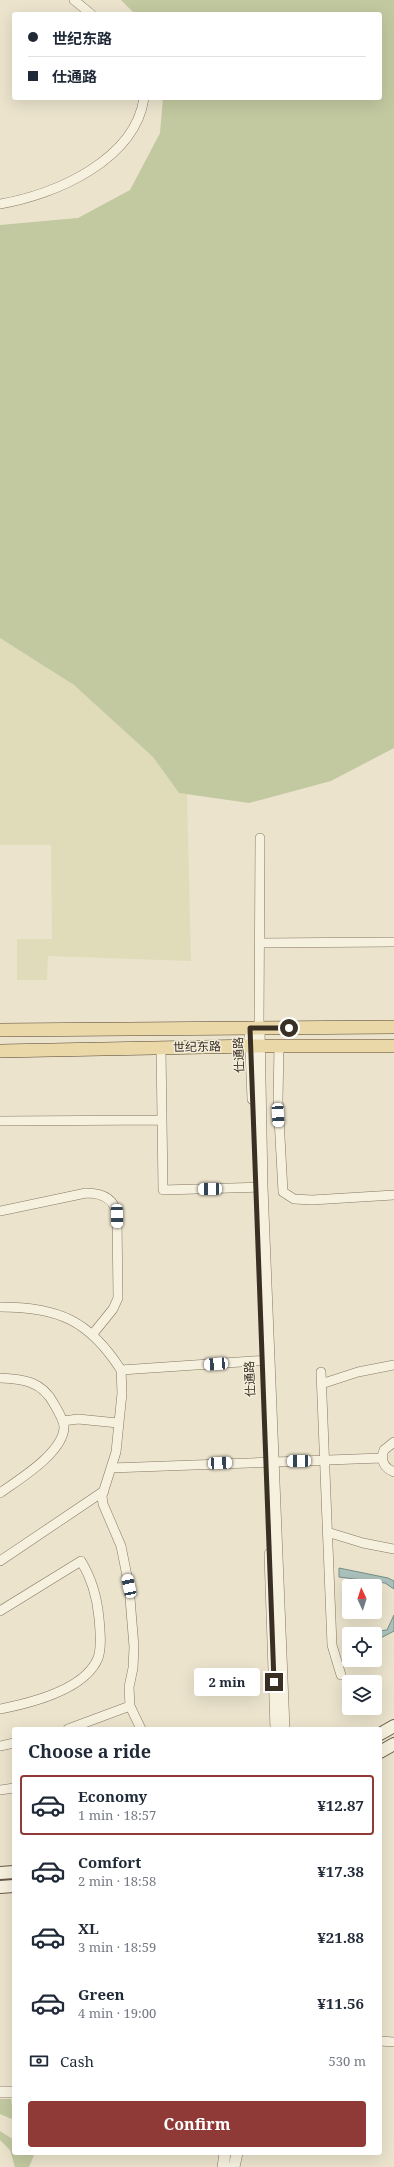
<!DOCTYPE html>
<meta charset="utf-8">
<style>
:root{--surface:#fff;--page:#f2f2f3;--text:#1f2937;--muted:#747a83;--line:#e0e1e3;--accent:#903a37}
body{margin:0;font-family:"Noto Serif","Noto Sans SC",serif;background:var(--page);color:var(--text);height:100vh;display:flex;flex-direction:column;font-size:15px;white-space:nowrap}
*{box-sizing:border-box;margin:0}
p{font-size:13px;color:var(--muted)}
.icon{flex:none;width:22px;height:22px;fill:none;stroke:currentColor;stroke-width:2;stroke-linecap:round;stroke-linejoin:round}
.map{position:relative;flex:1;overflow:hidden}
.details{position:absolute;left:12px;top:1727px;width:370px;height:428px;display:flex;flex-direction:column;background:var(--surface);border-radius:4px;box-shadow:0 4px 16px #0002}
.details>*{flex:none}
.guide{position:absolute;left:12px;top:12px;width:370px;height:88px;border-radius:4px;box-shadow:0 4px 16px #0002;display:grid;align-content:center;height:88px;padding:0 16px;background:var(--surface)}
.needle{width:26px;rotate:356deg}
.tools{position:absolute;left:342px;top:1579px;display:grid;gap:8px}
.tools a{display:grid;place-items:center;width:40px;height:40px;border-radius:4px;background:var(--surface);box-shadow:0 4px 16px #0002;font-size:20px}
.end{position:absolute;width:18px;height:18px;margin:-9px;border:5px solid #392f23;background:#fff;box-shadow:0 0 0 2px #fff}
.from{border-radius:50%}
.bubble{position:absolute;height:28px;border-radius:4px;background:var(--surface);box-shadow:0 4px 16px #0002;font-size:13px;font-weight:700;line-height:28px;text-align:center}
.car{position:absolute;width:12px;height:24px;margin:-12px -6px;border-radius:5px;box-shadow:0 0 3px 1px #0007;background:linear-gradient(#fff 24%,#345 0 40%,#fff 0 76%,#345 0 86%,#fff 0)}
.guide b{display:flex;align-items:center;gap:14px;height:38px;font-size:15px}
.guide b+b{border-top:1px solid var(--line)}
.guide i{width:10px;height:10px;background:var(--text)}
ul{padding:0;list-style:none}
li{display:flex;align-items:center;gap:12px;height:60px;margin:0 8px 6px;padding:0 8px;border:2px solid transparent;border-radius:4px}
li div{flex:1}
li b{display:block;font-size:15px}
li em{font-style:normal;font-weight:700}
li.active{border-color:var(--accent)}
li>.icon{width:36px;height:36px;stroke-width:1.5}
h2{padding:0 16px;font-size:18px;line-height:48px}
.pay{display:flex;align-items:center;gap:10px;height:44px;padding:0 16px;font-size:15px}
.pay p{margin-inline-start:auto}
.cta{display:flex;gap:8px;margin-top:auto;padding:8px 16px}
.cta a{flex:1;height:46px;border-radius:4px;background:var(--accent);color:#fff;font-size:16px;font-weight:700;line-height:46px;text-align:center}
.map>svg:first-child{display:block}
.farmland{fill:#e0dcba}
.green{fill:#c2c9a0}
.water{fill:#acc1bb;stroke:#738f89}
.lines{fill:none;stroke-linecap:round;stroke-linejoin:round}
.minor-casing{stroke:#877761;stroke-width:10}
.tertiary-casing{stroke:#877761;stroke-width:12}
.secondary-casing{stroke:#695844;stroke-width:14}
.primary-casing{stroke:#564535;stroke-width:14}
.minor{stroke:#f6f0df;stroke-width:9}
.tertiary{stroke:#f6f0df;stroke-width:11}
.secondary{stroke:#f6f0df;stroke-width:12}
.primary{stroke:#ead8a9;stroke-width:13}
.route{stroke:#392f23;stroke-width:5}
.labels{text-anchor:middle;stroke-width:3;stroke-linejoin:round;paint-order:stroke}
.street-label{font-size:12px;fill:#392f23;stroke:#f3eddb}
</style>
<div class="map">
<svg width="394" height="2167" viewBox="0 0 394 2167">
<rect width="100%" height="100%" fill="#ebe3cc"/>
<path class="farmland" d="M0,638l74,47 79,72 26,36 8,1 4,167 -143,-5 -1,24h-30v-41h35l-1,-94h-51z"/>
<path class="green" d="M121,0h273v748l-63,33 -82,22 -70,-10 -26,-36 -79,-72 -74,-47v-413l78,-7 52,-28 30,-57 3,-35h217v-84h-245z
M0,2099h11l3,21 -14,-6z
M0,2131l14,9v13h21l-6,14h-14l-5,-17 -10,-10z"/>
<path class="water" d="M339,1568l49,10 6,3v8l-9,-6 -46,-6z
M394,1615v16l-19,10v-7h-25l37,-4z"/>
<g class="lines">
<defs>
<path id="minor" d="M74,0l17,14
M0,204c55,-9 135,-44 144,-106
M260,943l134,-1
M259,1028l1,-190
M279,1046l-1,54 5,92 11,7 18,1 82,-5
M161,1048l2,142 99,-3
M0,1121l162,-1
M0,1211l86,-18c17,0 29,6 31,23l1,82 -5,11 -21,26
M0,1307c58,0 89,13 121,63l148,-10
M121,1370l1,23 -6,59 -14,44 1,8 18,42 8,40 5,61 -1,21 -4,19 1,19 11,23
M321,1372l11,273 9,30
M0,1378c23,1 42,3 54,26 4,7 9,15 10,22 1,26 -46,54 -64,67
M321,1384l37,-12 36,-7
M63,1421l15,-2 40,4
M394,1442l-10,8c-4,10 0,18 10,22
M111,1468l271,-10
M327,1532l36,11 31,6
M0,1561l104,-70
M0,1611l81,-50c11,18 16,35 18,57 1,12 3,29 -1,40 -13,32 -67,45 -98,51
M68,1729l62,-23
M0,1746l14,-3
M0,1790l14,-2
M380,2041l14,1"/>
<path id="tertiary" d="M250,1028l3,71
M259,1028l3,159 22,542
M270,1554l6,175
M0,2092h14
M223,2167l2,-14
M234,2167l3,-14"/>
<path id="secondary" d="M380,1734l14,-8
M380,1752l14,-8
M0,1873l14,-1
M0,1887l14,-1"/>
<path id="primary" d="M0,1030l394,-3
M0,1051l260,-5h134"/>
</defs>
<use href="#minor" class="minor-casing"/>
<use href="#tertiary" class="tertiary-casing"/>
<use href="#secondary" class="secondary-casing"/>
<use href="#primary" class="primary-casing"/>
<use href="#minor" class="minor"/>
<use href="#tertiary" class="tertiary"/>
<use href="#secondary" class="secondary"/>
<use href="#primary" class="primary"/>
</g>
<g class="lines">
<path class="route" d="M274,1682l-24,-654h39"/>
</g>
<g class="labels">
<g class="street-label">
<text transform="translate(197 1047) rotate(-1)" y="4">世纪东路</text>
<text transform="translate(239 1055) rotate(-92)" y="4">仕通路</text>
<text transform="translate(250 1379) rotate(-92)" y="4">仕通路</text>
</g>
</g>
</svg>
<div class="tools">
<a><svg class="needle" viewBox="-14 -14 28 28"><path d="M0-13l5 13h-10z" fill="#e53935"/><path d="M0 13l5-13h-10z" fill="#747a83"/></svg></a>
<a><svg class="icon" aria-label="locate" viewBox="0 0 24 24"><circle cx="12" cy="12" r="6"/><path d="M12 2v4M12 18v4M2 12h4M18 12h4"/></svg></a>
<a><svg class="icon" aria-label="layers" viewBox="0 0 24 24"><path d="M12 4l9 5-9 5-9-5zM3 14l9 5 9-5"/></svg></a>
</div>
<i class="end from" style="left:289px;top:1028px"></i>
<i class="end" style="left:274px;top:1682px"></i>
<div class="bubble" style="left:194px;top:1668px;width:66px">2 min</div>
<i class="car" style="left:278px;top:1115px;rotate:177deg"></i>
<i class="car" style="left:210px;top:1189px;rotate:269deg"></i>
<i class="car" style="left:117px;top:1216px;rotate:179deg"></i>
<i class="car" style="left:216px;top:1364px;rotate:266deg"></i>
<i class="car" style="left:299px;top:1461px;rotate:269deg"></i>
<i class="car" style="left:220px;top:1463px;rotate:87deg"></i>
<i class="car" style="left:129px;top:1586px;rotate:348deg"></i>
<div class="guide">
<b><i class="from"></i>世纪东路</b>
<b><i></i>仕通路</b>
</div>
<section class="details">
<h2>Choose a ride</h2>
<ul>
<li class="active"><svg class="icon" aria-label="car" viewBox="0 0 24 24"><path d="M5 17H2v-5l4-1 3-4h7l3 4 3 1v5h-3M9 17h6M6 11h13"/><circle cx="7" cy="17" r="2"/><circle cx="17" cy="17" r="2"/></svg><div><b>Economy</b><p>1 min · 18:57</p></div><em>¥12.87</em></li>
<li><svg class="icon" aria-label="car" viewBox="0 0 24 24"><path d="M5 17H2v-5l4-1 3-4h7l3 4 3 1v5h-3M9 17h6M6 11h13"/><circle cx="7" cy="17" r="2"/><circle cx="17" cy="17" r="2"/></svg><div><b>Comfort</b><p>2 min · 18:58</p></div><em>¥17.38</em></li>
<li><svg class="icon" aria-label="car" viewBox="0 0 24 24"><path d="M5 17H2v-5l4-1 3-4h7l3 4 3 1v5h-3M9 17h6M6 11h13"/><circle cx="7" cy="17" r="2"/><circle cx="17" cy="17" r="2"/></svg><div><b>XL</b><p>3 min · 18:59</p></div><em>¥21.88</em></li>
<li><svg class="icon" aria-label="car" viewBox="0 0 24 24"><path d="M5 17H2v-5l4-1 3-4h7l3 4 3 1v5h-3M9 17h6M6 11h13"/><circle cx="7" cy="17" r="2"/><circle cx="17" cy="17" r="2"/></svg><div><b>Green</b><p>4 min · 19:00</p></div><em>¥11.56</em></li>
</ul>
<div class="pay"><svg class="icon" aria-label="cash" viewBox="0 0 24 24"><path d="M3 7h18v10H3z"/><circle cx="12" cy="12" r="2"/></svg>Cash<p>530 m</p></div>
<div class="cta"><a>Confirm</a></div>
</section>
</div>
